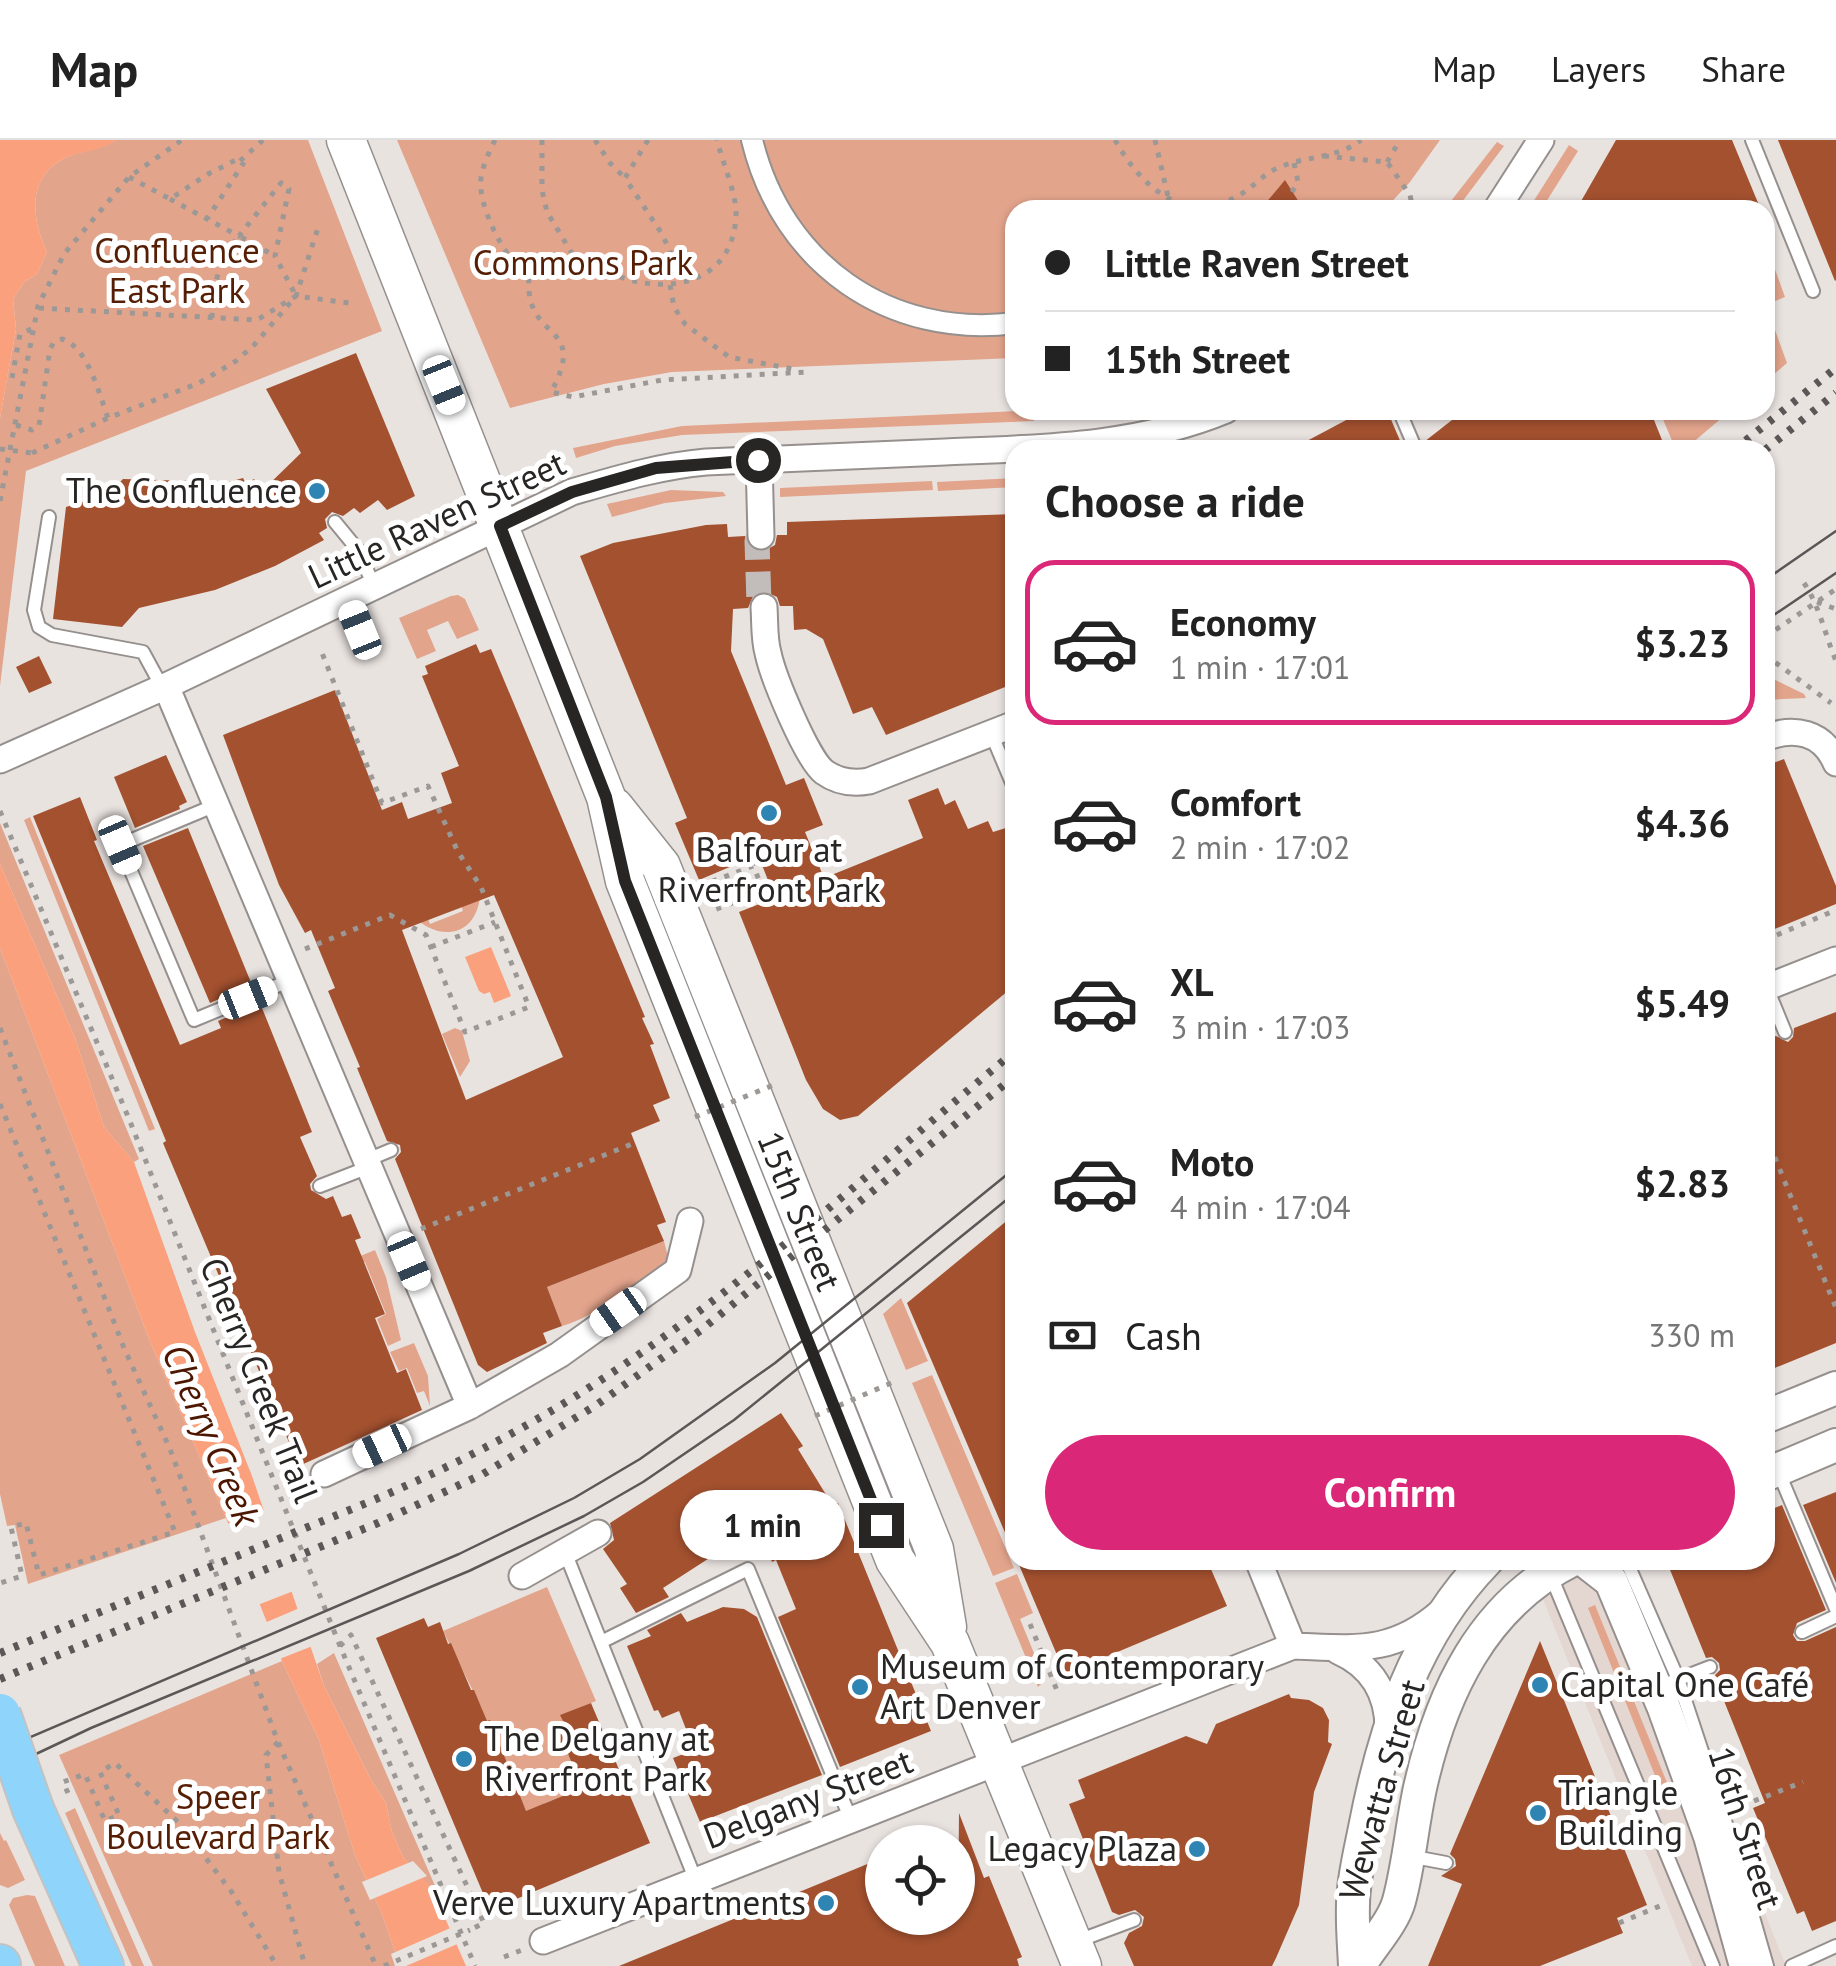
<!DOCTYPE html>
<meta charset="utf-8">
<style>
:root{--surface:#fff;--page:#f6f6f6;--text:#222;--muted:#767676;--line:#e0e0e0;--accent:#db2777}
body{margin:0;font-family:"PT Sans",sans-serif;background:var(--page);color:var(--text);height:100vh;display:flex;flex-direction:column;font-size:38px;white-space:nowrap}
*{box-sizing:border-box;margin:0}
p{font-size:32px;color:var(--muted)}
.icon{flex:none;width:55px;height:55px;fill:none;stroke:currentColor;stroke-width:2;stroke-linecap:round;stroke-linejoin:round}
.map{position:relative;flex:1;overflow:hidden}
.drawer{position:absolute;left:1005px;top:300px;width:770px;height:1130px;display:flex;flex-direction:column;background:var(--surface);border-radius:30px;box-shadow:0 2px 8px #0004}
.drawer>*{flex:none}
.hud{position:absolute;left:1005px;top:60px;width:770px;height:220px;border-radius:30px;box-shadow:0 2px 8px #0004;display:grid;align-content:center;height:220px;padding:0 40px;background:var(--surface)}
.tools{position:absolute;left:865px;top:1685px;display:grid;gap:20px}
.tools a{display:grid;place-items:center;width:110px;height:110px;border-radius:50%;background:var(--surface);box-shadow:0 2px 8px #0004;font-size:50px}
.end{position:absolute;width:45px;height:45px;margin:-22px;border:12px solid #282625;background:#fff;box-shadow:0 0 0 5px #fff}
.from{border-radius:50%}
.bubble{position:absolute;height:70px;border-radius:35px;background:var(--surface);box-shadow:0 2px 8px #0004;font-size:32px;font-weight:600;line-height:70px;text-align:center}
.car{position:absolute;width:30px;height:60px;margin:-30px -15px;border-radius:12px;box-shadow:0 0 8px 2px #0007;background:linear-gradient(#fff 24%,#345 0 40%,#fff 0 76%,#345 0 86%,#fff 0)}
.hud b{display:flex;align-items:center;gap:35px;height:95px;font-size:38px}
.hud b+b{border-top:2px solid var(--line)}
.hud i{width:25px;height:25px;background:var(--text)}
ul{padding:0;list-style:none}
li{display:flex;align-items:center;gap:30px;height:165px;margin:0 20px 15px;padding:0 20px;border:5px solid transparent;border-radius:30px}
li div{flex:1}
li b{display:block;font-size:38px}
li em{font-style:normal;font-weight:600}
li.current{border-color:var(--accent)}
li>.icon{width:90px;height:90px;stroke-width:1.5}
h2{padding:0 40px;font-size:45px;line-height:120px}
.pay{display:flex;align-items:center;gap:25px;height:110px;padding:0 40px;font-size:38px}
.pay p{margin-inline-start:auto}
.button{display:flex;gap:20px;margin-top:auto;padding:20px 40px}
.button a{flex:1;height:115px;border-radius:60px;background:var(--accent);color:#fff;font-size:40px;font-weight:600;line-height:115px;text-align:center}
header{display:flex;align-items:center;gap:60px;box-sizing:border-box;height:140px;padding:0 50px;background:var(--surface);border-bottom:2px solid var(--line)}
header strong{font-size:48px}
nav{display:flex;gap:55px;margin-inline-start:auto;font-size:35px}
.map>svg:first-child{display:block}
.built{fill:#e4d6d0}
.green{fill:#e3a48c}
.water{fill:#fba07c}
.pier{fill:#e9e3e0}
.building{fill:#a3512f;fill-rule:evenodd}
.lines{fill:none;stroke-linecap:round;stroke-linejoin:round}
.minor-tunnel{stroke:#c2bdbb;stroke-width:25;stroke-dasharray:25 12;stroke-linecap:butt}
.service-casing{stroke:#95908d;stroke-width:16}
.pedestrian-casing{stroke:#95908d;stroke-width:24}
.minor-casing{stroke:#95908d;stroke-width:29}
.tertiary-casing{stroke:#95908d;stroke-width:36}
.secondary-casing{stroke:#95908d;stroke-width:41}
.primary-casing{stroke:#c3c2c2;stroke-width:44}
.path{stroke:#9c9896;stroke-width:5;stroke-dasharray:5 8;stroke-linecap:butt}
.service{stroke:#fff;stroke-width:12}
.pedestrian{stroke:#fff;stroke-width:20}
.minor{stroke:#fff;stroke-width:25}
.tertiary{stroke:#fff;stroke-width:32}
.secondary{stroke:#fff;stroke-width:38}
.primary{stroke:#8fd4fa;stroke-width:40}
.tram{stroke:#5a5756;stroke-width:2.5}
.rail{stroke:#5a5756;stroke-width:8;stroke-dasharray:5 10;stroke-linecap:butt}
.primary-bridge-casing{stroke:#c3c2c2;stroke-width:44;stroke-linecap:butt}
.path-bridge{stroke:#9c9896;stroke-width:5;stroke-dasharray:5 8;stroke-linecap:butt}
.primary-bridge{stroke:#8fd4fa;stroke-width:40}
.route{stroke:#282625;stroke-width:12}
.poi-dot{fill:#2e84b3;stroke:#fff;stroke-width:4}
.labels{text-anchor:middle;stroke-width:10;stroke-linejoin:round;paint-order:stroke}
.park-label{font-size:35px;fill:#561f05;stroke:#fff}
.poi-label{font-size:35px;fill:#282625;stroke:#fff;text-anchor:start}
.street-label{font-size:35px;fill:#282625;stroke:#fff}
.water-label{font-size:38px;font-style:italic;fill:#4d1600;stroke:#fff}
</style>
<header>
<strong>Map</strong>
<nav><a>Map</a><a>Layers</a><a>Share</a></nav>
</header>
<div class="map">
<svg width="1836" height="1826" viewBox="0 0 1836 1826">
<rect width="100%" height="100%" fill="#e9e3e0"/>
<path class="built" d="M1527,1420h96l163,406h-94z"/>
<path class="green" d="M116,0h192l74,191 -356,140 -26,215v-268l16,-89 -3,-30 11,-17 13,-8 10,-22c-15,-32 -21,-73 16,-93 17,-9 36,-8 53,-19z
M397,0h1043l-30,42 -26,28h-369v148l-343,14 -68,12 -94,24z
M1497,2l7,4 -48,64h-12z
M1569,5l9,6 -37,59h-13z
M1773,124l12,33 -19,8 21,58 -22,19v-97z
M1039,270l6,8h-11v3l-352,14 -67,11 -39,12 -3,-10 109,-22z
M1659,270h72l-47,40h-8z
M1015,338v9l-77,4 -1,-9z
M932,341l1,9 -153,7v-9z
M671,350l52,2 3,4 -61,7 -53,14 -5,-13z
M458,455l7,4 14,31 -22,9 -9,-18 -21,9 9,21 -19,8 -18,-41 52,-22z
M1765,535l39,19 2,4 -41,2z
M30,677l125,312 -6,2 -125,-311z
M0,683l139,336 -5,3 -30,-35 -29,-89 -75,-174z
M456,751l24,6c-5,42 -44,45 -70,16l9,-17 11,28 33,-13z
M0,808l147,386 79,184 -198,66 -13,-59 -8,1 -7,-32z
M455,888l7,3 8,30 -10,16 -18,-43z
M664,1101l5,20c-33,23 -67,53 -107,65l-15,-39z
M375,1110l11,27 15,63 -13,6 -11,-27 9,-5 -21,-52 -129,52 -3,-6z
M901,1158l27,63 -22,9 -23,-56z
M414,1203l14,33 2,30 -6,-15 -7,2 -10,-25 -8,3 -9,-19z
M932,1235l82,193 -21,8 -81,-193z
M1017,1434l16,39 -13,6 25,61 -7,7 -43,-104z
M547,1447l49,114 -35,14 3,8 -12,5 10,23 4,-2 16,39 -37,15 -18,18 -37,-100 -9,3 1,-15 -39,-78z
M1595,1465l81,200 -8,3 -80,-200z
M334,1513l102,235 -2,4 -31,-35 -11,-25 -6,-29 -15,-23 -47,-94 -7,-22z
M282,1521l37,79 36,115 27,59 18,52h-247l-94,-211z
M75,1668l69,158h-12l-67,-153z
M0,1693l4,8 2,-1 19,40 -17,8 -8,-3z
M27,1755l8,1 30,70h-30l-26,-61 4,-7z"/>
<path class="water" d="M0,0h116c-17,12 -35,10 -53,19 -37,20 -31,61 -16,93l-10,22 -13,8 -11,17 3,30 -16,89z
M0,724l75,174 29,89 30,35 61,170 57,144 72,210 47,94 15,23 6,29 11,25 29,31 34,78h-66l-18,-52 -27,-59 -36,-115 -37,-79 -56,-143 -79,-184 -147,-386z
M491,807l20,49 -17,7 -4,-11 -6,2 -5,-3 -14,-34z"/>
<path class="pier" d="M268,1368l28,82 -41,16 -31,-81z
M302,1467l13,38 -38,15 -15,-36z
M413,1721l14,15 -57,24 -8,-18z
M455,1786l7,16 -56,24h-11l-4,-12z"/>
<path class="building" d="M1616,0h116l29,70h-185z
M1778,0h58v140l-1,1z
M1285,40l19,30h-44z
M356,213l59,143 -28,14 -9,-10 -18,13 -6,-5 -11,8 -11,-4 -7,7 2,9 -8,5 5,7 -49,26 -60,24 -76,18 -17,19 -69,-8 13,-112 42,-13 15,-15 72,2 2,10 46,-13 3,6 8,-5 8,12 39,-38 -35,-64z
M1365,270h22l17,40h-114z
M1444,270h206l16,40h-195l-5,-7 -17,7h-23l-2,-8 28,-22z
M1015,374v169l-129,52 -14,-28 -19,7 -30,-75 -17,-10 -12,1 -1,-24h-13l-3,-9 -13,-6 -10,3 -6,14 -15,1 -2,42 55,134 18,-7 19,47 -18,7 19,46 99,-40 -15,-38 30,-12 7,17 10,-5 13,29 20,-8 5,11 16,-5 6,16v142l-157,131 -18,4 -17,-11 -17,-29 -67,-168 36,-14 -17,-43 -59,25 -24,-57 12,-5 -107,-262 33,-13 93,-18 21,-1 1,13 17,-1 7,14 10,2 13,-7 2,-10h10v-13z
M476,504l4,9 11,-4 154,368 -3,1 12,26 -4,1 20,53 -17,7 7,16 -29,12 35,89 -9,3 7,16 -117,46 15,39 -19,7 4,10 -60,29 -9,-7 -83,-206 6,-7 -1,-7 -13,-4 -30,-73 3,-1 -32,-76 7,-3 -24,-58 -6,3 -26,-48 -56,-150 112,-45 47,120 20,-8 6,17 44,-16 -11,-30 18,-7 -37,-90 6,-2 -3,-8zM494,755l69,162 -97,43 -64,-170z
M39,516l13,27 -23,10 -13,-26z
M166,615l21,47 -8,4 1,3 -45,19 -21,-51z
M1784,619l52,127v18l-71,29v-167z
M80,657l17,43 -3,1 86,204 41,-17 -3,-7 42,-18 52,129 -12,5 17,39 -7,8 1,6 15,9 7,-3 9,21 9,-3 10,24 -6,2 30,74 -10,4 22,55 9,-4 16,41 -123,56 -136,-323 3,-2 -133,-325z
M188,688l64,157 -42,18 -67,-157z
M1836,872v331l-71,29v-332l11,-4 12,6 5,-5 1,-9z
M1015,1074v342l-108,-253z
M781,1273l22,33 -5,3 35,57 5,-3 93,228 -91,36 -62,-150 18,-8 -20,-49 -4,2 -13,-36 -96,62 6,9 -33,16 -16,-25 7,-4 -24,-35 11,-9 -4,-17z
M1836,1352v91l-33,-78z
M1782,1365l44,105 -29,13 -4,12 4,6h8l31,-14v294l-24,10 -8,-20 -7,3 -44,-106 12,-5 -51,-127 6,-6 -1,-7 -7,-6 -6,1 -40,-98h99v-48z
M1017,1420h190l20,46 -162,68z
M723,1467l21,2 13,8 65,158 -122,47 -27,-64 21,-8 -15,-39 -17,7 -4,-8 -4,1 -27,-65 24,-10 -4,-6 34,-17 6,9z
M424,1478l4,9 12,-5 8,22 3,-1 20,47h3l13,31 3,-1 36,91 56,-23 -16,-39 -4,2 -10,-23 12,-5 -4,-8 31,-12 59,140 -160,67 -114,-272z
M1540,1501l107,264 -30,13 6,15 -83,33h-112l34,-82 -21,-8 15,-10 -1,-7 -5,-5z
M1289,1554l2,4 18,2 14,8 6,12 -1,22 4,2 -18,48 -15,113 -23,53 -4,8h-138l-10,-23 5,-10 13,-7 2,-9 -9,-7 -16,5 -7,-3 -43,-108 16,-6 -7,-18 108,-44 21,8 9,-20z
M959,1673l25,65 5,-2 33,81 -5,2 2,7h-400l263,-108v60h76z"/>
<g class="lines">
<path class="minor-tunnel" d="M761,396l-4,5 2,62 5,4"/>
<defs>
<path id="service" d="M1752,0l61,151
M1399,270l17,40
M49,377l-15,93 5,17 13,8 91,17 19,35
M335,382l23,28 16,36
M348,459l12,31
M991,593l24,57
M216,665l-96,40 74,175 97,-40
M1767,848l18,44
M367,1020l24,-10
M320,1046l49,-19
M1779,1333l57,136
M565,1412l131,329
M1626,1420l52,119 50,151 39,136
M1551,1436l162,390
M1802,1492l34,-16
M601,1502l147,-73 103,251
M1671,1542l39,-15
M1409,1716l37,7
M1075,1802l59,-22
M1792,1826l44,-20"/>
<path id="pedestrian" d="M752,0c30,124 137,199 263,183"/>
<path id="minor" d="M1496,70l45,-70
M759,320l2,76
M764,467c1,15 0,32 4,46 5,24 39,106 56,119 14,10 29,12 45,9l146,-57
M166,546l304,720
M1765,598c29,-12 58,-6 71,25
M0,620l166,-74 406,-194c45,-13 88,-26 134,-30 80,-3 160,-6 239,-10 95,-4 192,-5 281,-42
M1765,848l71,-28
M324,1334l146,-68 89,-51 119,-85 12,-49
M1258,1420l35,86
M522,1436l76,-43
M1338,1511c34,15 50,42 50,78
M543,1801l750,-295c61,2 99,9 148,-34"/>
<path id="tertiary" d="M1765,1277l71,-29
M1765,1335l71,-30
M1584,1420l27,21 53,127 46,128 36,130
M1355,1826c-1,-25 -4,-52 -1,-77 2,-20 7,-41 11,-61 19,-99 50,-194 122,-268
M1359,1826c12,-20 34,-43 40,-65 10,-37 13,-76 21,-113 21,-94 62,-183 152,-228"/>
<path id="secondary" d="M346,0l260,657 19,84 270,679 55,83 132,323
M614,667l47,59 273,683 13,78"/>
<path id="primary" d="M33,1669l70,157
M0,1825v1"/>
</defs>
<use href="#service" class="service-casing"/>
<use href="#pedestrian" class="pedestrian-casing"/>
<use href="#minor" class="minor-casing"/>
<use href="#tertiary" class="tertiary-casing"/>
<use href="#secondary" class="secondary-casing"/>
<use href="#primary" class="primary-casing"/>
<path class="path" d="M495,0c-6,12 -12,25 -14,38 -4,29 26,84 48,100 18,-3 36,-8 54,-8 20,-1 41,10 61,13 49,7 90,-14 92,-68 1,-20 -14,-54 -19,-75
M542,0v50l5,22 35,58
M595,0l15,23 15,15
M648,0l-23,38 37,56 22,48
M1115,0c26,47 71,88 126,54 14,-8 23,-21 39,-27 26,-11 59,-9 81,-27
M1155,0l14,61 -5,9
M1324,16l63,6 23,33 3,15
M240,21l23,-21
M1387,22l13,-22
M129,37l41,22 38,-25 30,-15 5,5 -36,55 32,17 42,-53 8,6 -14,67 21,40
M1292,52l6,-10 -4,-19
M170,59l37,20
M529,138c-5,65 61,43 22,114l22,5 89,-17 144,-8
M670,145l4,22 11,17 44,33 69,13
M39,168l218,12 39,-24 53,7
M212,178c1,-32 6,-57 27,-82l36,20
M12,238l8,-44 14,-6
M16,285l16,5 7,-4 11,-77 4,-7 8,-3c26,8 37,55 46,79
M32,313l76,-35 91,-35 37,-22 18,-16 42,-49 22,-68
M0,361l38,-195 26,-52 65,-77 53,-37
M1804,443c16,24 21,52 32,78
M1817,462l19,7
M1765,497l71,-48
M1765,515l66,48
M0,671l129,308 211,527 135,320
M700,746l53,-20 11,25 -50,19
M1765,800l71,-30
M431,807l64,-25
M305,809l85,-34 36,20 39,97 64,-25 -48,-120 -23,-35 -30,-66 -46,17 -62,-155
M0,888l124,320 46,101 108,293 98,224
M0,964l175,428 -136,43 -13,-52 -15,4 11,49 -22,7
M1765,993l71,175
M421,1089l211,-85
M1030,1484l28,69
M340,1506l11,-11 133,288 -14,7
M278,1602l-12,13 13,117 26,94
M68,1653l-5,-11 22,-8 20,47 14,-6 -19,-43 15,-9 63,59 53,69 46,75
M1754,1661l49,-19
M1619,1783l48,-20
M504,1817l18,-7"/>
<use href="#service" class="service"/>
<use href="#pedestrian" class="pedestrian"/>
<use href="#minor" class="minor"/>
<use href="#tertiary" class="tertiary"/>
<use href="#secondary" class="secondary"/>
<use href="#primary" class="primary"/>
<path class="tram" d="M1765,440l71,-49
M1765,481l71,-48
M0,1610l459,-196 115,-56 66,-39 135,-96 240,-195
M0,1631l91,-43 378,-157 115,-55 59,-34 91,-62 281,-227"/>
<path class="rail" d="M1734,310l102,-82
M1765,310l71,-57
M0,1513l369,-151c73,-31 143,-66 210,-108 156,-98 294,-225 436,-343
M0,1539l378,-156 105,-49 112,-68 106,-76 314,-254"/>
<defs>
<path id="primary-bridge" d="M0,1574l33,95"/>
</defs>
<use href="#primary-bridge" class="primary-bridge-casing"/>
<path class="path-bridge" d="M0,309l32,4
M695,977l81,-33
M815,1276l83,-36
M384,1826l86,-36"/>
<use href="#primary-bridge" class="primary-bridge"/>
</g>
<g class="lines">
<path class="route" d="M758,320l-102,8 -84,24 -72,34 106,271 19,84 256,644"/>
</g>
<g class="poi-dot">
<circle cx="317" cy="351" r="10"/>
<circle cx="769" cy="673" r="10"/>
<circle cx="1540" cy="1545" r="10"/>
<circle cx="860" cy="1547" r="10"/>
<circle cx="464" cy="1619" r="10"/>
<circle cx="1538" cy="1673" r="10"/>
<circle cx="1197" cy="1709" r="10"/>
<circle cx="826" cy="1763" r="10"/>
</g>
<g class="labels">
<g class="park-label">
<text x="177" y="123">Confluence<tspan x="177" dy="40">East Park</tspan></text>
<text x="583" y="135">Commons Park</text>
<text x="218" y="1669">Speer<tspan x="218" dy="40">Boulevard Park</tspan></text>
</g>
<g class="poi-label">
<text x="297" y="363" text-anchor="end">The Confluence</text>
<text x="769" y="722" text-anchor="middle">Balfour at<tspan x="769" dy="40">Riverfront Park</tspan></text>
<text x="880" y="1539">Museum of Contemporary<tspan x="880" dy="40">Art Denver</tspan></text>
<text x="1560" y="1557">Capital One Café</text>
<text x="484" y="1611">The Delgany at<tspan x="484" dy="40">Riverfront Park</tspan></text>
<text x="1558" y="1665">Triangle<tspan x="1558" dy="40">Building</tspan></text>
<text x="1177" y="1721" text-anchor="end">Legacy Plaza</text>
<text x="806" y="1775" text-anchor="end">Verve Luxury Apartments</text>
</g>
<g class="street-label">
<text transform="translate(437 380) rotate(-25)" y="12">Little Raven Street</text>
<text transform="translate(799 1071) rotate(68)" y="12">15th Street</text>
<text transform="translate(259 1240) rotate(68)" y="12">Cherry Creek Trail</text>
<text transform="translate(1382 1650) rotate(-74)" y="12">Wewatta Street</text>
<text transform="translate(808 1659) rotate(-21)" y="12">Delgany Street</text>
<text transform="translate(1745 1688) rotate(72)" y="12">16th Street</text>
</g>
<g class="water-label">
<text transform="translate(211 1295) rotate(67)" y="13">Cherry Creek</text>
</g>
</g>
</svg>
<div class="tools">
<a><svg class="icon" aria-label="locate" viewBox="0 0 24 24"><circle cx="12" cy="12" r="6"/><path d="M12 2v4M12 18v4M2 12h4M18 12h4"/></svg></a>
</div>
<i class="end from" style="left:758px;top:320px"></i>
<i class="end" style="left:881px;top:1385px"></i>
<div class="bubble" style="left:680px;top:1350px;width:165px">1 min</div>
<i class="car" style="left:444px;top:245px;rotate:158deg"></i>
<i class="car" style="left:360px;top:490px;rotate:338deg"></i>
<i class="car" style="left:120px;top:705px;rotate:157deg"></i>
<i class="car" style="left:248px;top:858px;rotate:68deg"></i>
<i class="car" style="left:409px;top:1121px;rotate:157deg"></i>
<i class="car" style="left:618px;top:1172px;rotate:235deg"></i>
<i class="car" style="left:382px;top:1306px;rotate:245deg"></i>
<div class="hud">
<b><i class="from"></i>Little Raven Street</b>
<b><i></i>15th Street</b>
</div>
<section class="drawer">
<h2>Choose a ride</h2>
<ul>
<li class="current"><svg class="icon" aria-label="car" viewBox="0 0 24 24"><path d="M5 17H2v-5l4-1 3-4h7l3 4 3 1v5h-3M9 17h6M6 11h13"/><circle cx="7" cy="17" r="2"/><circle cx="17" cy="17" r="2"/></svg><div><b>Economy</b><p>1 min · 17:01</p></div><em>$3.23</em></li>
<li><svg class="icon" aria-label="car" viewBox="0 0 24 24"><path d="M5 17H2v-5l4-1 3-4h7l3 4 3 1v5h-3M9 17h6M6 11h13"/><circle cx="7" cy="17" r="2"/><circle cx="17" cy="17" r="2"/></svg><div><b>Comfort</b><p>2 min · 17:02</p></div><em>$4.36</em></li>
<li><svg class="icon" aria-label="car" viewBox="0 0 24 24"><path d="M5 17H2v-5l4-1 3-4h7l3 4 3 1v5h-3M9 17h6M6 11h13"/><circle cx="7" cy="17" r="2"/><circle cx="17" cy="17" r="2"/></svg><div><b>XL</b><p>3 min · 17:03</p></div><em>$5.49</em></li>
<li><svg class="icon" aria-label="car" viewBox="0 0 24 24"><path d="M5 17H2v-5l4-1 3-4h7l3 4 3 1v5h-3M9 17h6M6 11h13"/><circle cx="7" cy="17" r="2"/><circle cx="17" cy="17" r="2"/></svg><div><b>Moto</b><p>4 min · 17:04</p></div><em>$2.83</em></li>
</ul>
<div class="pay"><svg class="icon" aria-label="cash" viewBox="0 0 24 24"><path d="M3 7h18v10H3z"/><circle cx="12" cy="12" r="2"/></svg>Cash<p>330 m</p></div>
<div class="button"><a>Confirm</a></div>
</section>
</div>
